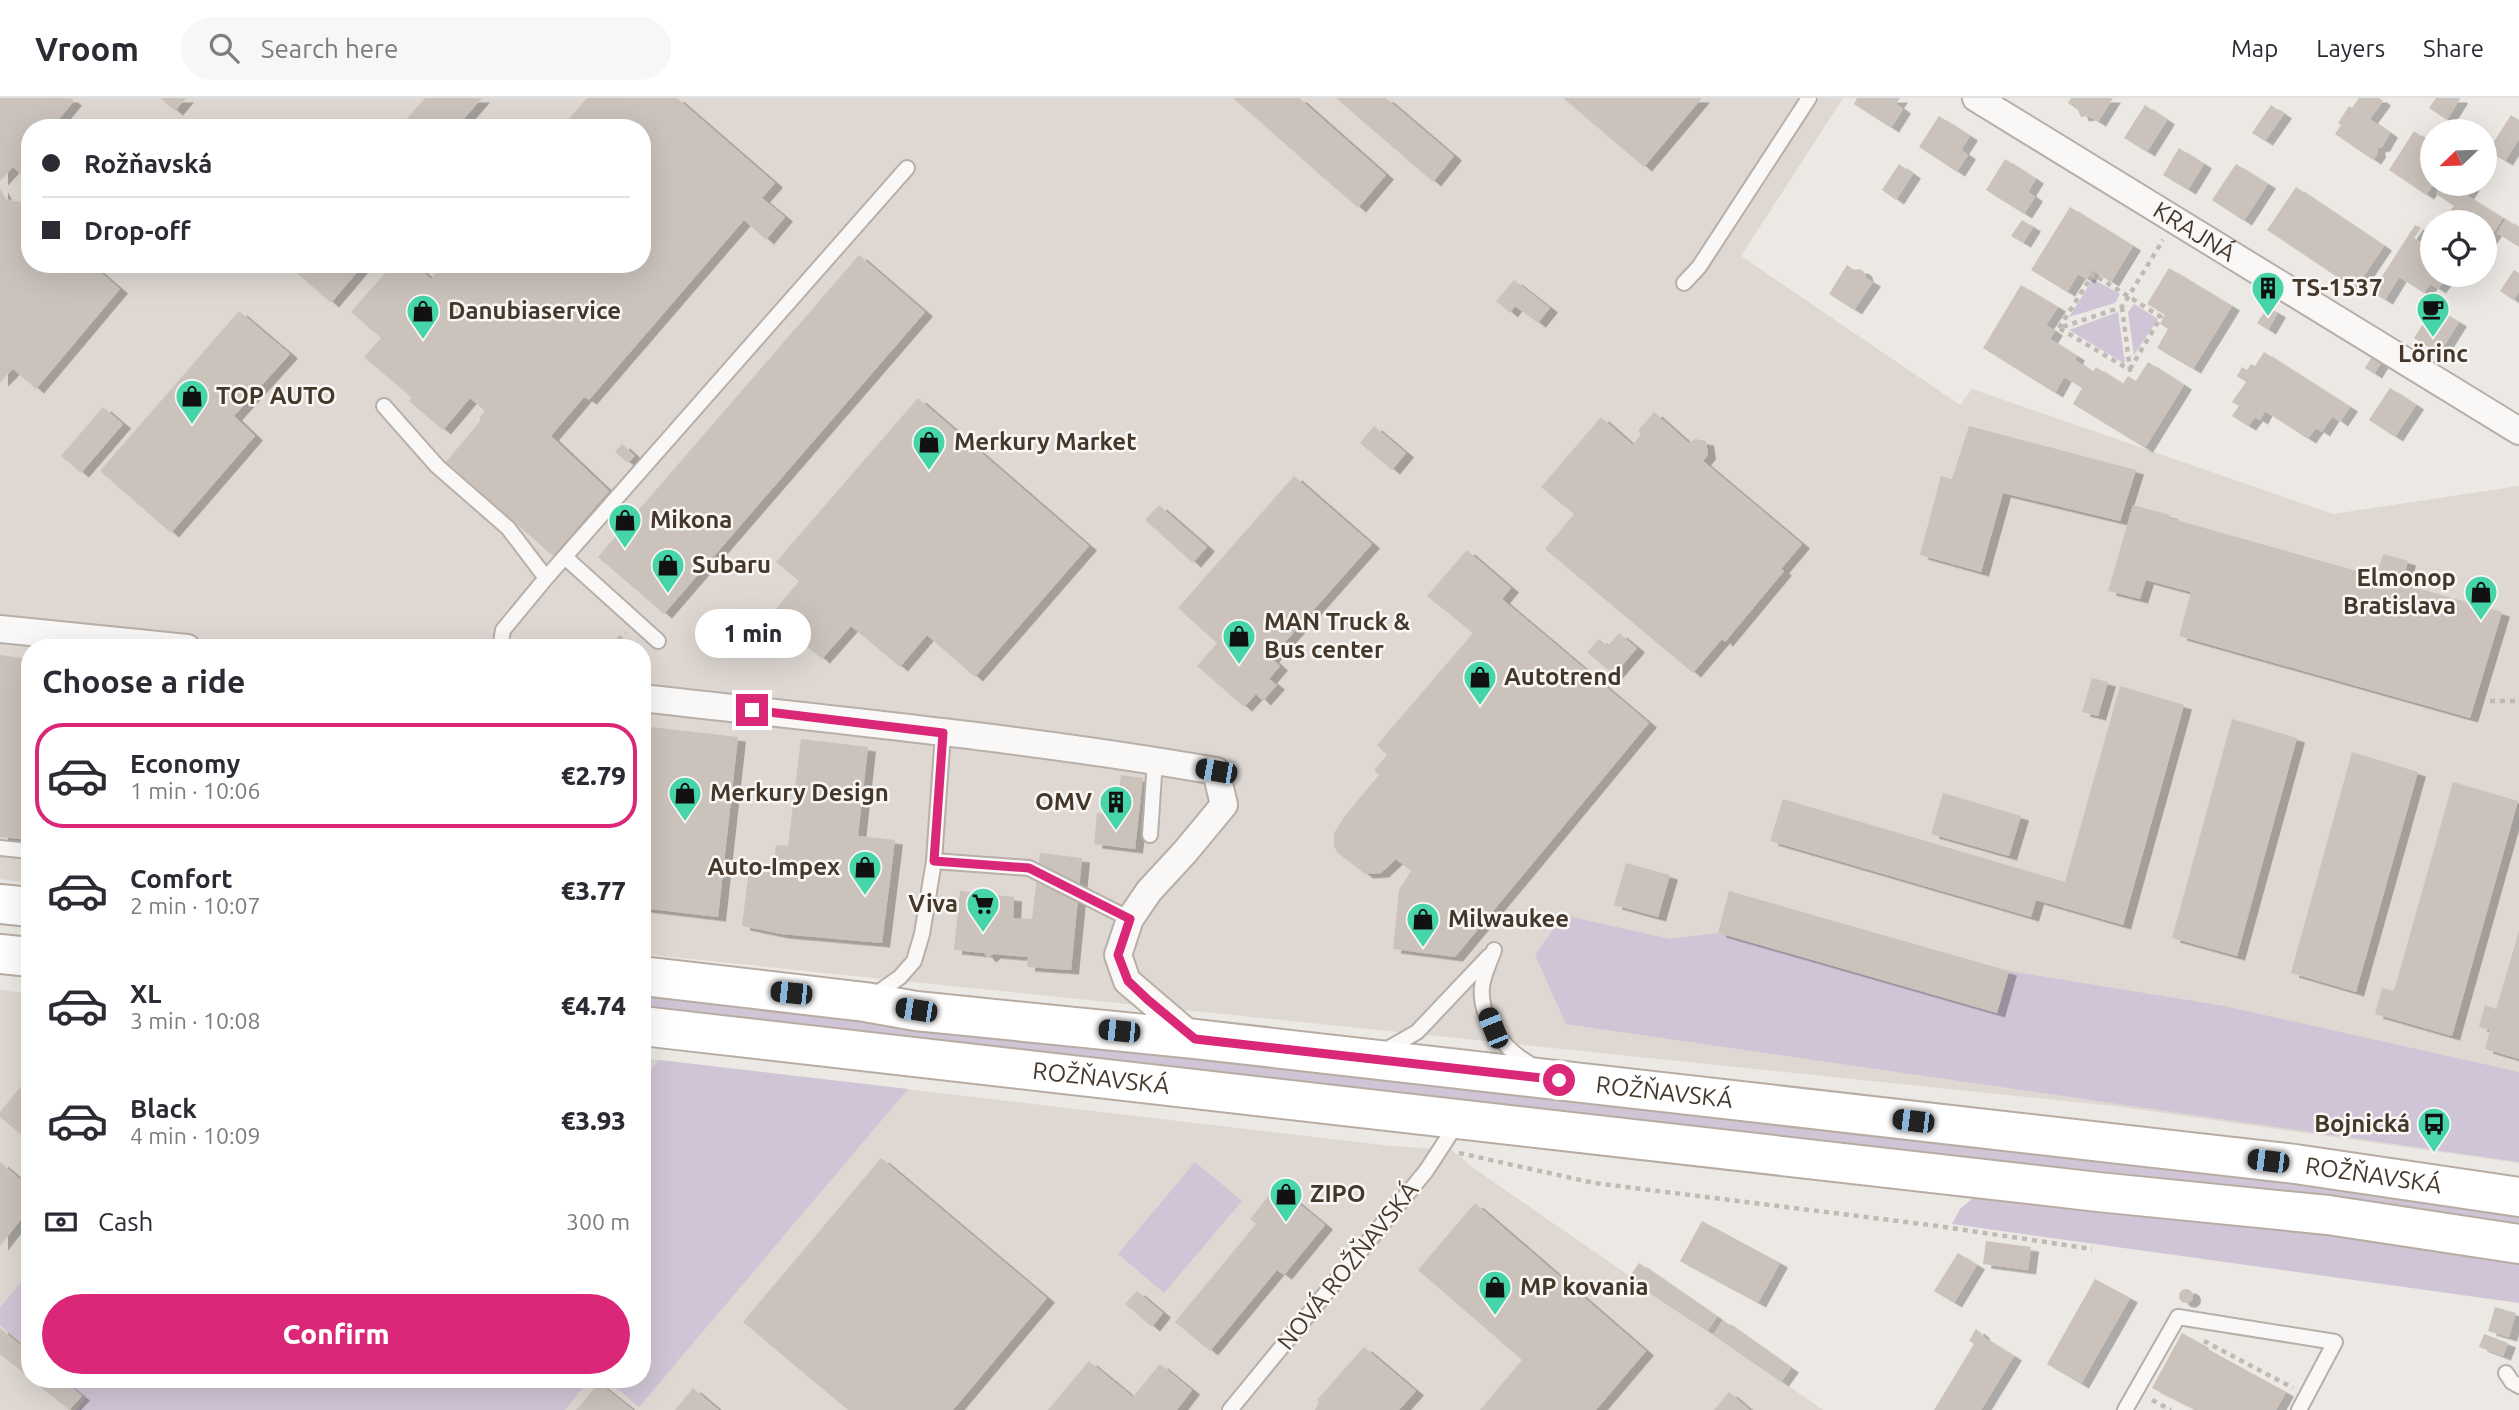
<!DOCTYPE html>
<meta charset="utf-8">
<style>
:root{--surface:#fff;--page:#f7f7f7;--text:#2b2b33;--muted:#7c7c81;--line:#e1e1e2;--accent:#db2777}
body{margin:0;font-family:Ubuntu,sans-serif;background:var(--page);color:var(--text);height:100vh;display:flex;flex-direction:column;font-size:26px;white-space:nowrap}
*{box-sizing:border-box;margin:0}
p{font-size:23px;color:var(--muted)}
.icon{flex:none;width:38px;height:38px;fill:none;stroke:currentColor;stroke-width:2;stroke-linecap:round;stroke-linejoin:round}
.map{position:relative;flex:1;overflow:hidden}
.drawer{position:absolute;left:21px;top:541px;width:630px;height:749px;display:flex;flex-direction:column;background:var(--surface);border-radius:28px;box-shadow:0 7px 28px #0002}
.drawer>*{flex:none}
.top-card{position:absolute;left:21px;top:21px;width:630px;height:154px;border-radius:28px;box-shadow:0 7px 28px #0002;display:grid;align-content:center;height:154px;padding:0 21px;background:var(--surface)}
.needle{width:46px;rotate:247deg}
.tools{position:absolute;left:2420px;top:21px;display:grid;gap:14px}
.tools a{display:grid;place-items:center;width:77px;height:77px;border-radius:50%;background:var(--surface);box-shadow:0 7px 28px #0002;font-size:35px}
.end{position:absolute;width:32px;height:32px;margin:-16px;border:9px solid #db2777;background:#fff;box-shadow:0 0 0 4px #fff}
.from{border-radius:50%}
.bubble{position:absolute;height:49px;border-radius:24px;background:var(--surface);box-shadow:0 7px 28px #0002;font-size:23px;font-weight:800;line-height:49px;text-align:center}
.car{position:absolute;width:21px;height:42px;margin:-21px -10px;border-radius:9px;box-shadow:0 0 5px 2px #0007;background:linear-gradient(#222 24%,#8ab4d8 0 40%,#222 0 76%,#8ab4d8 0 86%,#222 0)}
.top-card b{display:flex;align-items:center;gap:24px;height:66px;font-size:26px}
.top-card b+b{border-top:2px solid var(--line)}
.top-card i{width:18px;height:18px;background:var(--text)}
ul{padding:0;list-style:none}
li{display:flex;align-items:center;gap:21px;height:105px;margin:0 14px 10px;padding:0 7px;border:4px solid transparent;border-radius:28px}
li div{flex:1}
li b{display:block;font-size:26px}
li em{font-style:normal;font-weight:800}
li.on{border-color:var(--accent)}
li>.icon{width:63px;height:63px;stroke-width:1.5}
h2{padding:0 21px;font-size:32px;line-height:84px}
.pay{display:flex;align-items:center;gap:18px;height:77px;padding:0 21px;font-size:26px}
.pay p{margin-inline-start:auto}
.primary-button{display:flex;gap:14px;margin-top:auto;padding:14px 21px}
.primary-button a{flex:1;height:80px;border-radius:42px;background:var(--accent);color:#fff;font-size:28px;font-weight:800;line-height:80px;text-align:center}
header{display:flex;align-items:center;gap:42px;box-sizing:border-box;height:98px;padding:0 35px;background:var(--surface);border-bottom:2px solid var(--line)}
header strong{font-size:33px}
nav{display:flex;gap:38px;margin-inline-start:auto;font-size:24px}
.search{width:490px;height:63px;background:var(--page);display:flex;align-items:center;gap:18px;box-sizing:border-box;padding:0 24px;border-radius:38px;color:var(--muted);font-size:26px}
.map>svg:first-child{display:block}
.built{fill:#ded7d2;fill-rule:evenodd}
.green{fill:#cfc5d6}
.building{fill:#cac2bb;filter:url(#shadow)}
.lines{fill:none;stroke-linecap:round;stroke-linejoin:round}
.service-casing{stroke:#b7afa8;stroke-width:18}
.minor-casing{stroke:#b7afa8;stroke-width:30}
.primary-casing{stroke:#b8aca2;stroke-width:42}
.path{stroke:#c0bab5;stroke-width:4.5;stroke-dasharray:5 5;stroke-linecap:butt}
.service{stroke:#faf8f7;stroke-width:14}
.minor{stroke:#faf8f7;stroke-width:26}
.primary{stroke:#fff;stroke-width:38}
.route{stroke:#db2777;stroke-width:9}
.labels{text-anchor:middle;stroke-width:5;stroke-linejoin:round;paint-order:stroke}
.street-label{font-size:24px;fill:#45372a;stroke:#f9f6f4}
.poi-label{font-size:24px;font-weight:bold;fill:#45372a;stroke:#f9f6f4;text-anchor:start}
</style>
<header>
<strong>Vroom</strong>
<div class="search"><svg class="icon" aria-label="search" viewBox="0 0 24 24"><circle cx="10" cy="10" r="6"/><path d="M15 15l6 6"/></svg>Search here</div>
<nav><a>Map</a><a>Layers</a><a>Share</a></nav>
</header>
<div class="map">
<svg width="2519" height="1312" viewBox="0 0 2519 1312">
<defs>
<filter id="shadow"><feDropShadow dx="8" dy="4.5" stdDeviation="0" flood-color="#0004"/></filter>
</defs>
<rect width="100%" height="100%" fill="#ece8e4"/>
<path class="built" d="M0,0h1843l-102,158 219,149 12,-16 361,125 186,-28v677l-405,-57 -1472,-152v-306h-612v235l-30,-4zM30,30h612v136h-612z
M0,892l30,4v385h612v-321l749,88 61,4 20,17 351,243h-1823z"/>
<path class="green" d="M2093,181l27,15 -5,9 -46,14z
M2134,206l24,15 -24,36 -6,-43z
M2118,214l7,52 -56,-34z
M1563,817l107,24 48,-6 279,80 12,-42 215,35 295,66v90l-953,-138 -31,-69z
M642,890l1080,123 797,100v13l-113,-18 -84,-6 -1680,-185z
M659,962l249,29 -269,318 -33,-28h36v-298z
M1195,1064l47,39 -78,92 -46,-39z
M1979,1095l436,53 104,19v38l-567,-79 8,-15z
M30,1173v80l-30,-26v-17z
M63,1281h527l-25,31h-489l10,-12z"/>
<path class="building" d="M0,0h70l4,3 -22,27h-22v54l-17,-15 -13,14z
M160,0h26l-11,13z
M425,0h57l-26,30h-57z
M587,0h90l98,85 -13,15 23,19 -19,23 -22,-20 -155,180 -5,-3 -33,39 58,55 -56,65 -107,-94 35,-42 -2,-2 6,-7 -15,-13 -27,32 -34,-29 3,-3 -48,-41 17,-19 -30,-26 42,-48h22l16,15 13,-15h198v-136h-81z
M1233,0h66l87,77 -28,33z
M1336,0h50l68,58 -21,26z
M1563,0h139l-58,69z
M1857,0h43l-4,6 7,5 -12,19 -37,-24z
M2071,0h42l-15,24 -10,-6 -7,1 -3,-7 -10,-7z
M2359,0h20l4,3 -13,18 20,14 -8,14 -5,1 1,5 -5,7 -38,-26 6,-9 -3,-2 11,-17 3,2z
M2436,0h23l1,1 -13,21 -18,-12z
M2145,7l22,15 -20,32 -23,-14z
M2271,7l13,9 -19,27 -13,-8z
M2511,17l8,5v19l-14,22 -17,-10z
M1939,18l31,20 -9,14 7,5 -11,17 -38,-25z
M2414,33l18,13 2,40 -8,11 -37,-25z
M2179,50l25,16 -16,26 -25,-15z
M2005,61l31,20 -8,13 7,5 -11,17 -38,-24z
M1899,66l14,10 -17,26 -14,-10z
M2236,66l32,20 -24,37 -32,-21z
M2443,86h30l-7,11 37,23 -15,23 -3,-2v-17h-36l3,-4 -5,-3 7,-9 -18,-12z
M2296,89l88,59 -29,43 -88,-59z
M0,90l6,11 14,3 10,9v53h61l29,25 -84,100 -23,-20 -13,13z
M2070,109l63,39 -22,36 -19,-12 -5,9 -9,-5 -11,18 -36,-22z
M2506,121l13,9v19l-22,-14z
M2022,122l11,7 -10,16 -12,-7z
M2415,127l6,3 -7,10 9,6 6,-9 3,2v38h16l-10,14 -8,-5 -6,9 -25,-16 -14,23 -13,-8z
M859,157l66,57 -261,302 -66,-57z
M287,166h77l-33,39z
M1847,167l7,5 6,-1 4,3 2,6 7,4 -19,28 -25,-16z
M2169,170l63,38 -39,63 -36,-21 11,-19 -8,-5 5,-9 -18,-11z
M2514,172l5,3v19l-6,8 -13,-9z
M1514,182l36,28 -12,15 -23,-17 -5,7 -14,-12z
M2021,187l37,22 -12,18 9,6 -5,8 27,17 -2,4 18,12 3,-5 27,17 5,-8 8,5 12,-19 36,23 -39,63 -72,-44 9,-16 -18,-11 -9,16 -72,-45z
M2268,209l10,6 -10,17 -11,-7z
M2434,209l25,15 -20,32 -25,-16z
M239,213l51,43 -56,62 21,20 -84,97 -71,-62z
M2264,254l86,55 -10,15 -8,-6 -10,16 -6,-4 -8,11 -43,-28 -5,9 -5,-3 -7,9 -16,-10 7,-10 -7,-4 14,-20 -9,-6 5,-9 5,3 4,-6 4,2z
M2375,254l9,6 -10,16 -9,-6z
M2390,290l26,17 -21,32 -26,-17z
M918,300l171,148 -114,131 -48,-42 -27,32 -49,-41 -29,33 -52,-43 29,-35 -23,-19z
M103,309l20,17 -42,49 -20,-17z
M1654,314l35,31 6,-4 11,2 2,14 -5,6 99,83 -21,25 3,2 -59,71 -3,-3 -29,34 -148,-124 29,-35 -33,-27 60,-70 32,28 8,-11 -3,-3z
M1374,328l32,27 -14,17 -32,-27z
M1969,328l167,44 -16,51 -117,-28 -22,79 -61,-17 21,-79 11,3z
M622,346l13,12 -7,7 -13,-11z
M1294,378l78,68 -101,114 9,8 -11,13 8,6 -14,16 -7,-7 -12,13 -47,-41 20,-23 -39,-35z
M1159,407l48,42 -14,16 -48,-43z
M2133,407l37,10 -1,3 333,94 -32,106 -291,-82 12,-44 -45,-12 -6,19 -32,-8z
M1467,452l44,38 -9,11 147,124 -194,234 -62,-8 6,-59 12,-19 -15,-12 -15,14 -16,1 -27,-21 -4,-7v-13l11,-17 34,-41 -5,-5 13,-15 -10,-10 96,-112 -46,-37z
M2383,456l25,7 -4,16 -26,-7z
M1619,535l18,15 -23,27 -27,-23 12,-13 9,7z
M0,557l30,4v181l-30,-3z
M2092,580l16,4 -10,34 -16,-4z
M2120,588l64,19 -61,220 -87,-25 -5,17 -261,-76 13,-42 282,83z
M2232,621l65,19 -60,218 -65,-18z
M642,628l96,11 -20,180 -76,-9z
M801,641l67,8 -10,89 37,4 -13,103 -101,-9 -39,-8 7,-56 24,3 3,-28 12,1z
M2352,654l66,20 -62,220 -65,-19z
M1121,677l22,3 -8,71 -41,-5 3,-31 19,2z
M2453,684l65,19 -66,235 -77,-22 7,-26 12,3z
M1943,695l78,23 -12,40 -78,-22z
M1040,755l42,5 -11,112 -44,-3 1,-10 -35,-3 -5,4 -4,-5 -30,-3 6,-59 54,6 -1,21 19,1z
M1626,765l44,12 -12,42 -44,-12z
M1729,793l280,80 -12,42 -279,-80z
M2519,833v128l-34,-10 5,-19 -11,-3 6,-22 11,4z
M30,977v67l-30,-25v-5z
M881,1060l166,140 -94,112h-105l-105,-88z
M0,1064l30,25v21l-30,38z
M1277,1087l48,40 -41,50 -7,-5 -67,81 -35,-29 81,-98 -6,-5z
M1475,1105l171,148 -50,59h-116l42,-50 -104,-90z
M1702,1123l78,42 -22,40 -78,-42z
M1986,1143l45,6 -3,23 -45,-6z
M1958,1155l19,12 -23,38 -20,-12z
M1639,1165l78,54 -10,14 -79,-52z
M2095,1181l35,19 -49,86 -34,-20z
M2179 1198a7 7 0 1 1 14 0a7 7 0 1 1-14 0Z
M1137,1193l26,22 -11,14 -27,-23z
M2495,1209l21,6 -7,24 -21,-6z
M1723,1222l68,48 -10,14 -68,-47z
M0,1230l30,25v25l-30,-24z
M1976,1231l6,5v2l32,20 -33,54h-47l40,-66 -5,-3z
M2182,1235l19,11 -1,1 86,47 -10,18h-80l-44,-22z
M2484,1236l24,9 -5,13 -24,-9z
M1364,1249l52,44 -17,19h-84l4,-8 -2,-2z
M1089,1263l44,36 27,-33 32,26 -15,20h-129z
M31,1281h30l21,17 -13,14z
M599,1285l34,27h-57z
M693,1290l26,22h-44z
M1729,1294l21,18h-36z"/>
<g class="lines">
<defs>
<path id="service" d="M1684,185l15,-16 110,-169
M384,308l53,60 71,62 38,50
M566,460l92,83
M500,550l3,-18 43,-52 361,-410
M1150,737l5,-75
M0,750l30,3
M934,763l95,7 101,51
M1494,852c-4,12 -11,25 -12,37 -3,32 23,63 48,77
M872,899l28,-20 14,-16 8,-27 12,-73 9,-128
M1382,954l35,-20 72,-76
M2506,1275l6,9 7,4
M1230,1312l196,-239 32,-49
M2125,1312l53,-93 157,25 -36,68"/>
<g id="minor">
<path id="s1" d="M1976,0l543,333"/>
<path d="M0,531l187,19"/>
<path d="M642,600c192,22 384,40 574,73l8,34 -39,47 -36,39 -19,28 -12,36 9,26 68,58"/>
</g>
<g id="primary">
<path d="M0,806l30,3"/>
<path d="M0,856l30,3"/>
<path id="s2" d="M642,878l223,26 51,9 279,28 1100,125 224,33"/>
<path id="s3" d="M642,928l1456,166 230,23 191,29"/>
</g>
</defs>
<use href="#service" class="service-casing"/>
<use href="#minor" class="minor-casing"/>
<use href="#primary" class="primary-casing"/>
<path class="path" d="M2122,209l8,63 -71,-42 63,-21 41,-67
M2059,230l34,-54 68,43 -31,52
M612,550l13,-16
M2490,603h29
M1459,1055l135,30 344,43 154,23
M2204,1243l89,47
M2152,1302l19,10"/>
<use href="#service" class="service"/>
<use href="#minor" class="minor"/>
<use href="#primary" class="primary"/>
</g>
<g class="lines">
<path class="route" d="M752,612l191,23 -9,128 95,7 101,51 -12,36 10,26 20,19 47,39 364,41"/>
</g>
<defs>
<symbol id="building-pin" viewBox="-11 -11 22 30"><path d="M0 17L-7.5 6A9.5 9.5 0 1 1 7.5 6Z" fill="#46d4a9" stroke="#f9f6f4"/><path d="M-4-6H4V6H1V3H-1V6H-4ZM-2.5-4.3h1.7v1.8h-1.7ZM.8-4.3h1.7v1.8H.8ZM-2.5-1h1.7V.8h-1.7ZM.8-1h1.7V.8H.8Z" fill="#111"/></symbol>
<symbol id="cafe-pin" viewBox="-11 -11 22 30"><path d="M0 17L-7.5 6A9.5 9.5 0 1 1 7.5 6Z" fill="#46d4a9" stroke="#f9f6f4"/><path d="M-5.5-4.5H6V0H3Q3 3.5 0 3.5H-2.5Q-5.5 3.5-5.5 0ZM3-3.2v2h1.7v-2ZM-6 4.5H4V6H-6Z" fill="#111"/></symbol>
<symbol id="shop-pin" viewBox="-11 -11 22 30"><path d="M0 17L-7.5 6A9.5 9.5 0 1 1 7.5 6Z" fill="#46d4a9" stroke="#f9f6f4"/><path d="M-5-2.5h2.3a2.7 3.5 0 0 1 5.4 0H5L5.5 6h-11ZM-1.5-2.5h3a1.5 2.3 0 0 0-3 0Z" fill="#111"/></symbol>
<symbol id="supermarket-pin" viewBox="-11 -11 22 30"><path d="M0 17L-7.5 6A9.5 9.5 0 1 1 7.5 6Z" fill="#46d4a9" stroke="#f9f6f4"/><path d="M-6-5.5h2.5l.6 2H6L4.5 2H-2.5L-4.4-4H-6ZM-1.5 3.2a1.3 1.3 0 1 0 .1 0ZM3 3.2a1.3 1.3 0 1 0 .1 0Z" fill="#111"/></symbol>
<symbol id="bus-pin" viewBox="-11 -11 22 30"><path d="M0 17L-7.5 6A9.5 9.5 0 1 1 7.5 6Z" fill="#46d4a9" stroke="#f9f6f4"/><path d="M-5-6H5V4H4V6H2V4H-2V6H-4V4H-5ZM-3.5-4V0h7V-4ZM-3.5 1.2v1.5H-2V1.2ZM2 1.2v1.5H3.5V1.2Z" fill="#111"/></symbol>
</defs>
<g fill-rule="evenodd">
<use href="#building-pin" x="2249" y="171" width="38" height="52"/>
<use href="#cafe-pin" x="2414" y="192" width="38" height="52"/>
<use href="#shop-pin" x="404" y="194" width="38" height="52"/>
<use href="#shop-pin" x="173" y="279" width="38" height="52"/>
<use href="#shop-pin" x="910" y="325" width="38" height="52"/>
<use href="#shop-pin" x="606" y="403" width="38" height="52"/>
<use href="#shop-pin" x="649" y="448" width="38" height="52"/>
<use href="#shop-pin" x="2462" y="475" width="38" height="52"/>
<use href="#shop-pin" x="1220" y="519" width="38" height="52"/>
<use href="#shop-pin" x="1461" y="560" width="38" height="52"/>
<use href="#shop-pin" x="666" y="676" width="38" height="52"/>
<use href="#building-pin" x="1097" y="685" width="38" height="52"/>
<use href="#shop-pin" x="846" y="750" width="38" height="52"/>
<use href="#supermarket-pin" x="964" y="787" width="38" height="52"/>
<use href="#shop-pin" x="1404" y="802" width="38" height="52"/>
<use href="#bus-pin" x="2415" y="1007" width="38" height="52"/>
<use href="#shop-pin" x="1267" y="1077" width="38" height="52"/>
<use href="#shop-pin" x="1476" y="1170" width="38" height="52"/>
</g>
<g class="labels">
<g class="street-label">
<text dy="8" stroke="none"><textPath href="#s1" startOffset="256">KRAJNÁ</textPath></text>
<text dy="8" stroke="none"><textPath href="#s3" startOffset="462">ROŽŇAVSKÁ</textPath></text>
<text dy="8" stroke="none"><textPath href="#s2" startOffset="1029">ROŽŇAVSKÁ</textPath></text>
<text dy="8" stroke="none"><textPath href="#s2" startOffset="1743">ROŽŇAVSKÁ</textPath></text>
<text transform="translate(1348 1168) rotate(-51)" y="8">NOVÁ ROŽŇAVSKÁ</text>
</g>
<g class="poi-label">
<text x="2292" y="198">TS-1537</text>
<text x="448" y="221">Danubiaservice</text>
<text x="2433" y="264" text-anchor="middle">Lörinc</text>
<text x="216" y="306">TOP AUTO</text>
<text x="954" y="352">Merkury Market</text>
<text x="650" y="430">Mikona</text>
<text x="692" y="475">Subaru</text>
<text x="2456" y="488" text-anchor="end">Elmonop<tspan x="2456" dy="28">Bratislava</tspan></text>
<text x="1264" y="532">MAN Truck &amp;<tspan x="1264" dy="28">Bus center</tspan></text>
<text x="1504" y="587">Autotrend</text>
<text x="710" y="703">Merkury Design</text>
<text x="1092" y="712" text-anchor="end">OMV</text>
<text x="840" y="777" text-anchor="end">Auto-Impex</text>
<text x="958" y="814" text-anchor="end">Viva</text>
<text x="1448" y="829">Milwaukee</text>
<text x="2410" y="1034" text-anchor="end">Bojnická</text>
<text x="1310" y="1104">ZIPO</text>
<text x="1520" y="1197">MP kovania</text>
</g>
</g>
</svg>
<div class="tools">
<a><svg class="needle" viewBox="-14 -14 28 28"><path d="M0-13l5 13h-10z" fill="#e53935"/><path d="M0 13l5-13h-10z" fill="#7c7c81"/></svg></a>
<a><svg class="icon" aria-label="locate" viewBox="0 0 24 24"><circle cx="12" cy="12" r="6"/><path d="M12 2v4M12 18v4M2 12h4M18 12h4"/></svg></a>
</div>
<i class="end from" style="left:1559px;top:982px"></i>
<i class="end" style="left:752px;top:612px"></i>
<div class="bubble" style="left:695px;top:511px;width:116px">1 min</div>
<i class="car" style="left:1216px;top:673px;rotate:280deg"></i>
<i class="car" style="left:791px;top:895px;rotate:276deg"></i>
<i class="car" style="left:916px;top:912px;rotate:279deg"></i>
<i class="car" style="left:1493px;top:930px;rotate:338deg"></i>
<i class="car" style="left:1119px;top:933px;rotate:276deg"></i>
<i class="car" style="left:1913px;top:1023px;rotate:277deg"></i>
<i class="car" style="left:2268px;top:1063px;rotate:277deg"></i>
<div class="top-card">
<b><i class="from"></i>Rožňavská</b>
<b><i></i>Drop-off</b>
</div>
<section class="drawer">
<h2>Choose a ride</h2>
<ul>
<li class="on"><svg class="icon" aria-label="car" viewBox="0 0 24 24"><path d="M5 17H2v-5l4-1 3-4h7l3 4 3 1v5h-3M9 17h6M6 11h13"/><circle cx="7" cy="17" r="2"/><circle cx="17" cy="17" r="2"/></svg><div><b>Economy</b><p>1 min · 10:06</p></div><em>€2.79</em></li>
<li><svg class="icon" aria-label="car" viewBox="0 0 24 24"><path d="M5 17H2v-5l4-1 3-4h7l3 4 3 1v5h-3M9 17h6M6 11h13"/><circle cx="7" cy="17" r="2"/><circle cx="17" cy="17" r="2"/></svg><div><b>Comfort</b><p>2 min · 10:07</p></div><em>€3.77</em></li>
<li><svg class="icon" aria-label="car" viewBox="0 0 24 24"><path d="M5 17H2v-5l4-1 3-4h7l3 4 3 1v5h-3M9 17h6M6 11h13"/><circle cx="7" cy="17" r="2"/><circle cx="17" cy="17" r="2"/></svg><div><b>XL</b><p>3 min · 10:08</p></div><em>€4.74</em></li>
<li><svg class="icon" aria-label="car" viewBox="0 0 24 24"><path d="M5 17H2v-5l4-1 3-4h7l3 4 3 1v5h-3M9 17h6M6 11h13"/><circle cx="7" cy="17" r="2"/><circle cx="17" cy="17" r="2"/></svg><div><b>Black</b><p>4 min · 10:09</p></div><em>€3.93</em></li>
</ul>
<div class="pay"><svg class="icon" aria-label="cash" viewBox="0 0 24 24"><path d="M3 7h18v10H3z"/><circle cx="12" cy="12" r="2"/></svg>Cash<p>300 m</p></div>
<div class="primary-button"><a>Confirm</a></div>
</section>
</div>
